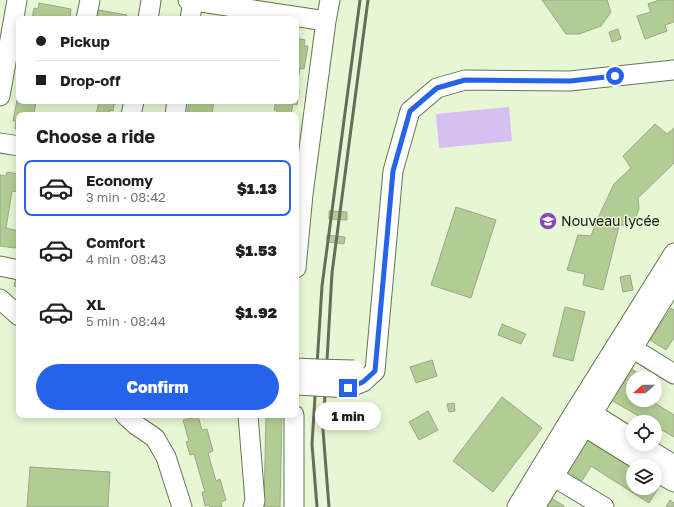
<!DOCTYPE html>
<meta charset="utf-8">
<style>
:root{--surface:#fff;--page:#f6f6f6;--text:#202124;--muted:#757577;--line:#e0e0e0;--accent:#2563eb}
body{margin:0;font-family:"Golos Text",sans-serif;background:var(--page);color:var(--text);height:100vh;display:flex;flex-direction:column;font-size:15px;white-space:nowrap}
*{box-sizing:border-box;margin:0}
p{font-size:13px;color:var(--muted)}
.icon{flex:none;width:22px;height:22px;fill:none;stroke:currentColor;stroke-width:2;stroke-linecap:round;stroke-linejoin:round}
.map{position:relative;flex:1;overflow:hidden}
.details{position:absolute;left:16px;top:112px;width:283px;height:306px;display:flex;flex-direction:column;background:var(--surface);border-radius:8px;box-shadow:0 2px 10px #0003}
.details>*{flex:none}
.top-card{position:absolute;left:16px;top:16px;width:283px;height:88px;border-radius:8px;box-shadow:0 2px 10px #0003;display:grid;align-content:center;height:88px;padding:0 20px;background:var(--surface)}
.needle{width:26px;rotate:249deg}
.controls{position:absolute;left:626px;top:371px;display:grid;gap:8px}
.controls a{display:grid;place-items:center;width:36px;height:36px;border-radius:50%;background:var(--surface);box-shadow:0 2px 10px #0003;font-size:20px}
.end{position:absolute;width:18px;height:18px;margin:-9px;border:5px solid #2563eb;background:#fff;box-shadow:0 0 0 2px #fff}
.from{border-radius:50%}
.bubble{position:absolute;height:28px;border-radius:14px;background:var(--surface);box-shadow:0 2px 10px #0003;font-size:13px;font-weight:800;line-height:28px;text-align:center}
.top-card b{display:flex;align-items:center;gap:14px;height:38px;font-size:15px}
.top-card b+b{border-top:1px solid var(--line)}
.top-card i{width:10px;height:10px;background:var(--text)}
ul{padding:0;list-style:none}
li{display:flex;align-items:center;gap:12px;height:56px;margin:0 8px 6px;padding:0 12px;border:2px solid transparent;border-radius:8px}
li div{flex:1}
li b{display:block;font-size:15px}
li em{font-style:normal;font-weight:800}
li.selected{border-color:var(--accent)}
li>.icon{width:36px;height:36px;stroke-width:1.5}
h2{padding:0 20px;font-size:18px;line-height:48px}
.primary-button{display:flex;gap:8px;margin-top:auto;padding:8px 20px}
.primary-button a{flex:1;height:46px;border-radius:24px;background:var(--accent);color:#fff;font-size:16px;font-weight:800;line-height:46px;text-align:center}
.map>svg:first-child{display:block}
.green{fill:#d6bff1}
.building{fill:#b2cd93;stroke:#99a889}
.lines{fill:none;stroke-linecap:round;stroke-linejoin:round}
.minor-casing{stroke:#667456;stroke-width:21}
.minor{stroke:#fff;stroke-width:19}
.rail{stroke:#656e5a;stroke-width:3}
.minor-bridge-casing{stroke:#667456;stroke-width:21;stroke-linecap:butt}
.minor-bridge{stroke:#fff;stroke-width:19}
.route{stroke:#2563eb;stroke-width:5}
.labels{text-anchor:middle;stroke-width:3;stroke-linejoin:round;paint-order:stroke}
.poi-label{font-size:14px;fill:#13190d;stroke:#e7f7d5;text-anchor:start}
</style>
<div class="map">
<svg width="674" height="507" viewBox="0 0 674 507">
<rect width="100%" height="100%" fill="#e7f7d5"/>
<path class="green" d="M509,107l3,34 -73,7 -3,-34z"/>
<path class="building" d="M542,0h65l4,12 -10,14 -22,8h-13z
M659,0h15v22l-9,3 2,6 -22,8 -8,-23 14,-4 -3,-8z
M39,3l32,6 -1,10h-38l2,-11 4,1z
M93,9l34,6 -1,4h-35z
M618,29l3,10 -9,3 -3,-10z
M296,38l9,2 -1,6h4l-4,23 -4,-1 -4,22z
M296,90l3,1 -2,14 -4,-1 -2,11h-15l1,-5h-3l2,-9h20z
M17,100l19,1 -2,13 6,1h-21v15l-4,-1 1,-8h-3z
M99,101h18l-1,3h-2l-1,7 -3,-1 -1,5h-13z
M189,101h25l-2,12 -2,-1 -1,3h-22z
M655,124l12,10 7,-6v35l-36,35 1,11 -4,10 -8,5 -8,2 -16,64 -20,-5 2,-11 -18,-4 11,-35 13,1 6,-16 17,-36 17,-16 -8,-12z
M7,172l12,2v18l-7,-1 -6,37 13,3v14h-2l-2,3 -15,-2v-71l6,1z
M456,207l40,13 -25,78 -40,-13z
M329,211l18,1v8l-18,-1z
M327,235l18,2 -1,7 -17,-2z
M17,275l2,1v12l-5,-2z
M630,275l3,15 -10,2 -3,-15z
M565,307l20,5 -12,49 -20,-5z
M671,308l3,2v28l-8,12 -16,-10z
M502,324l24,10 -5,10 -23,-9z
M432,360l5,16 -21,7 -6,-16z
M630,368l14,9 -1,1h-10v22h17l24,15v22l-19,-11v-4h-6l-38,-22z
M502,397l40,31 -49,64 -40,-31z
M454,403l1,8 -6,1 -2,-8z
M428,411l10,19 -19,10 -10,-18z
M266,415h16l-2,92h-16z
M198,416l4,14 5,-1 6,22 -5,2 8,28 4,-2 6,21 -5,2 1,5h-12l-1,-2 -4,1 -3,-14h3l-11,-38 -4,1 -4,-13 3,-1 -6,-21z
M586,437l47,30v21h22v-7l5,4 -11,18 -58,-37 -9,15 -17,-11z
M30,467l80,5 -2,35h-81z
M550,497l14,9v1h-20z
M670,500l4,3v4h-8z"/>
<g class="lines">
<defs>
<path id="minor" d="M188,0l138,21
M86,19l4,-19
M148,19l3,-19
M190,19l3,-18
M0,96l17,-96
M131,115l3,-14
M175,115l2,-14
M0,143l19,3
M296,193l7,1 23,-173 4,-21
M0,266l19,4
M296,268l7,-74
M0,299l19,17
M632,348l42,26
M296,368l19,1
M296,385l19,1
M348,388l15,-6 12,-11 18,-200 17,-60 27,-23 28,-8 105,1 104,-11
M582,407l51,32
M125,415l11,10 19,13 11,19 16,50
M248,415l7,86 -2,6
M574,420l74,46
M640,444l34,21
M655,471l19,11
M554,477l50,30
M294,507v-92
M517,507l54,-89 103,-165
M535,507l139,-226"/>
</defs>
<use href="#minor" class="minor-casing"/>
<use href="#minor" class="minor"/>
<path class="rail" d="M317,507l-5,-63 10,-158 38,-286
M329,507l-6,-77 9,-157 36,-273"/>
<defs>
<path id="minor-bridge" d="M315,369l39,1
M315,386l33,2"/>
</defs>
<use href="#minor-bridge" class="minor-bridge-casing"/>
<use href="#minor-bridge" class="minor-bridge"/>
</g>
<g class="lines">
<path class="route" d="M348,388l15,-6 12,-11 18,-200 17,-60 27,-23 28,-8 105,1 45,-5"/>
</g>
<defs>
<symbol id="school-disc" viewBox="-11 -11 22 22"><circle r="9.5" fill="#8547bc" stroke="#e7f7d5"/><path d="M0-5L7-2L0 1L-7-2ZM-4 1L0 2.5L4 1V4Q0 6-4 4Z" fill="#fff"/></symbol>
</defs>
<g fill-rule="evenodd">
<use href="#school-disc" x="538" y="211" width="20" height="20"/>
</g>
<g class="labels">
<g class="poi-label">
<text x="561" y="226">Nouveau lycée</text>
</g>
</g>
</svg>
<div class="controls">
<a><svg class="needle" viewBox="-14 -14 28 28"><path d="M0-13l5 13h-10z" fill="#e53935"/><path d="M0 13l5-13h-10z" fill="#757577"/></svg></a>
<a><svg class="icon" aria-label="locate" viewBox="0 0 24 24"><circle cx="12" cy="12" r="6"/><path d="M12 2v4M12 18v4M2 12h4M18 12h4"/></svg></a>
<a><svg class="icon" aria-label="layers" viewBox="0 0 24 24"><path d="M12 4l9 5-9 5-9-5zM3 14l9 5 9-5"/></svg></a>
</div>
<i class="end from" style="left:615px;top:76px"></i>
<i class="end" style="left:348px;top:388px"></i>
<div class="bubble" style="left:315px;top:402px;width:66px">1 min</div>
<div class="top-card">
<b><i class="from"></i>Pickup</b>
<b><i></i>Drop-off</b>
</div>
<section class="details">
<h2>Choose a ride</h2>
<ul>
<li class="selected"><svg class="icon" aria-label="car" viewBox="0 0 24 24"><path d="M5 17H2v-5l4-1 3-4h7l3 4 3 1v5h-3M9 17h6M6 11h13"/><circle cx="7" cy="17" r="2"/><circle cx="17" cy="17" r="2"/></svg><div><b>Economy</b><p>3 min · 08:42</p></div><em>$1.13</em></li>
<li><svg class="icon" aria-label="car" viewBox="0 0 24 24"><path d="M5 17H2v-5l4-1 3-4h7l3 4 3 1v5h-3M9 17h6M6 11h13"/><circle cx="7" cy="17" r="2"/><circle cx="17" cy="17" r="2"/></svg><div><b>Comfort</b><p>4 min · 08:43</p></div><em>$1.53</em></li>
<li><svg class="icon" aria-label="car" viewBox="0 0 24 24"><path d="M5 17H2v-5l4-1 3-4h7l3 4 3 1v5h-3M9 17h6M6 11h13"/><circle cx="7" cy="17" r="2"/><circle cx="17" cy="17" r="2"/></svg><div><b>XL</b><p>5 min · 08:44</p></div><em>$1.92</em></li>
</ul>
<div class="primary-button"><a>Confirm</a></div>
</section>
</div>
